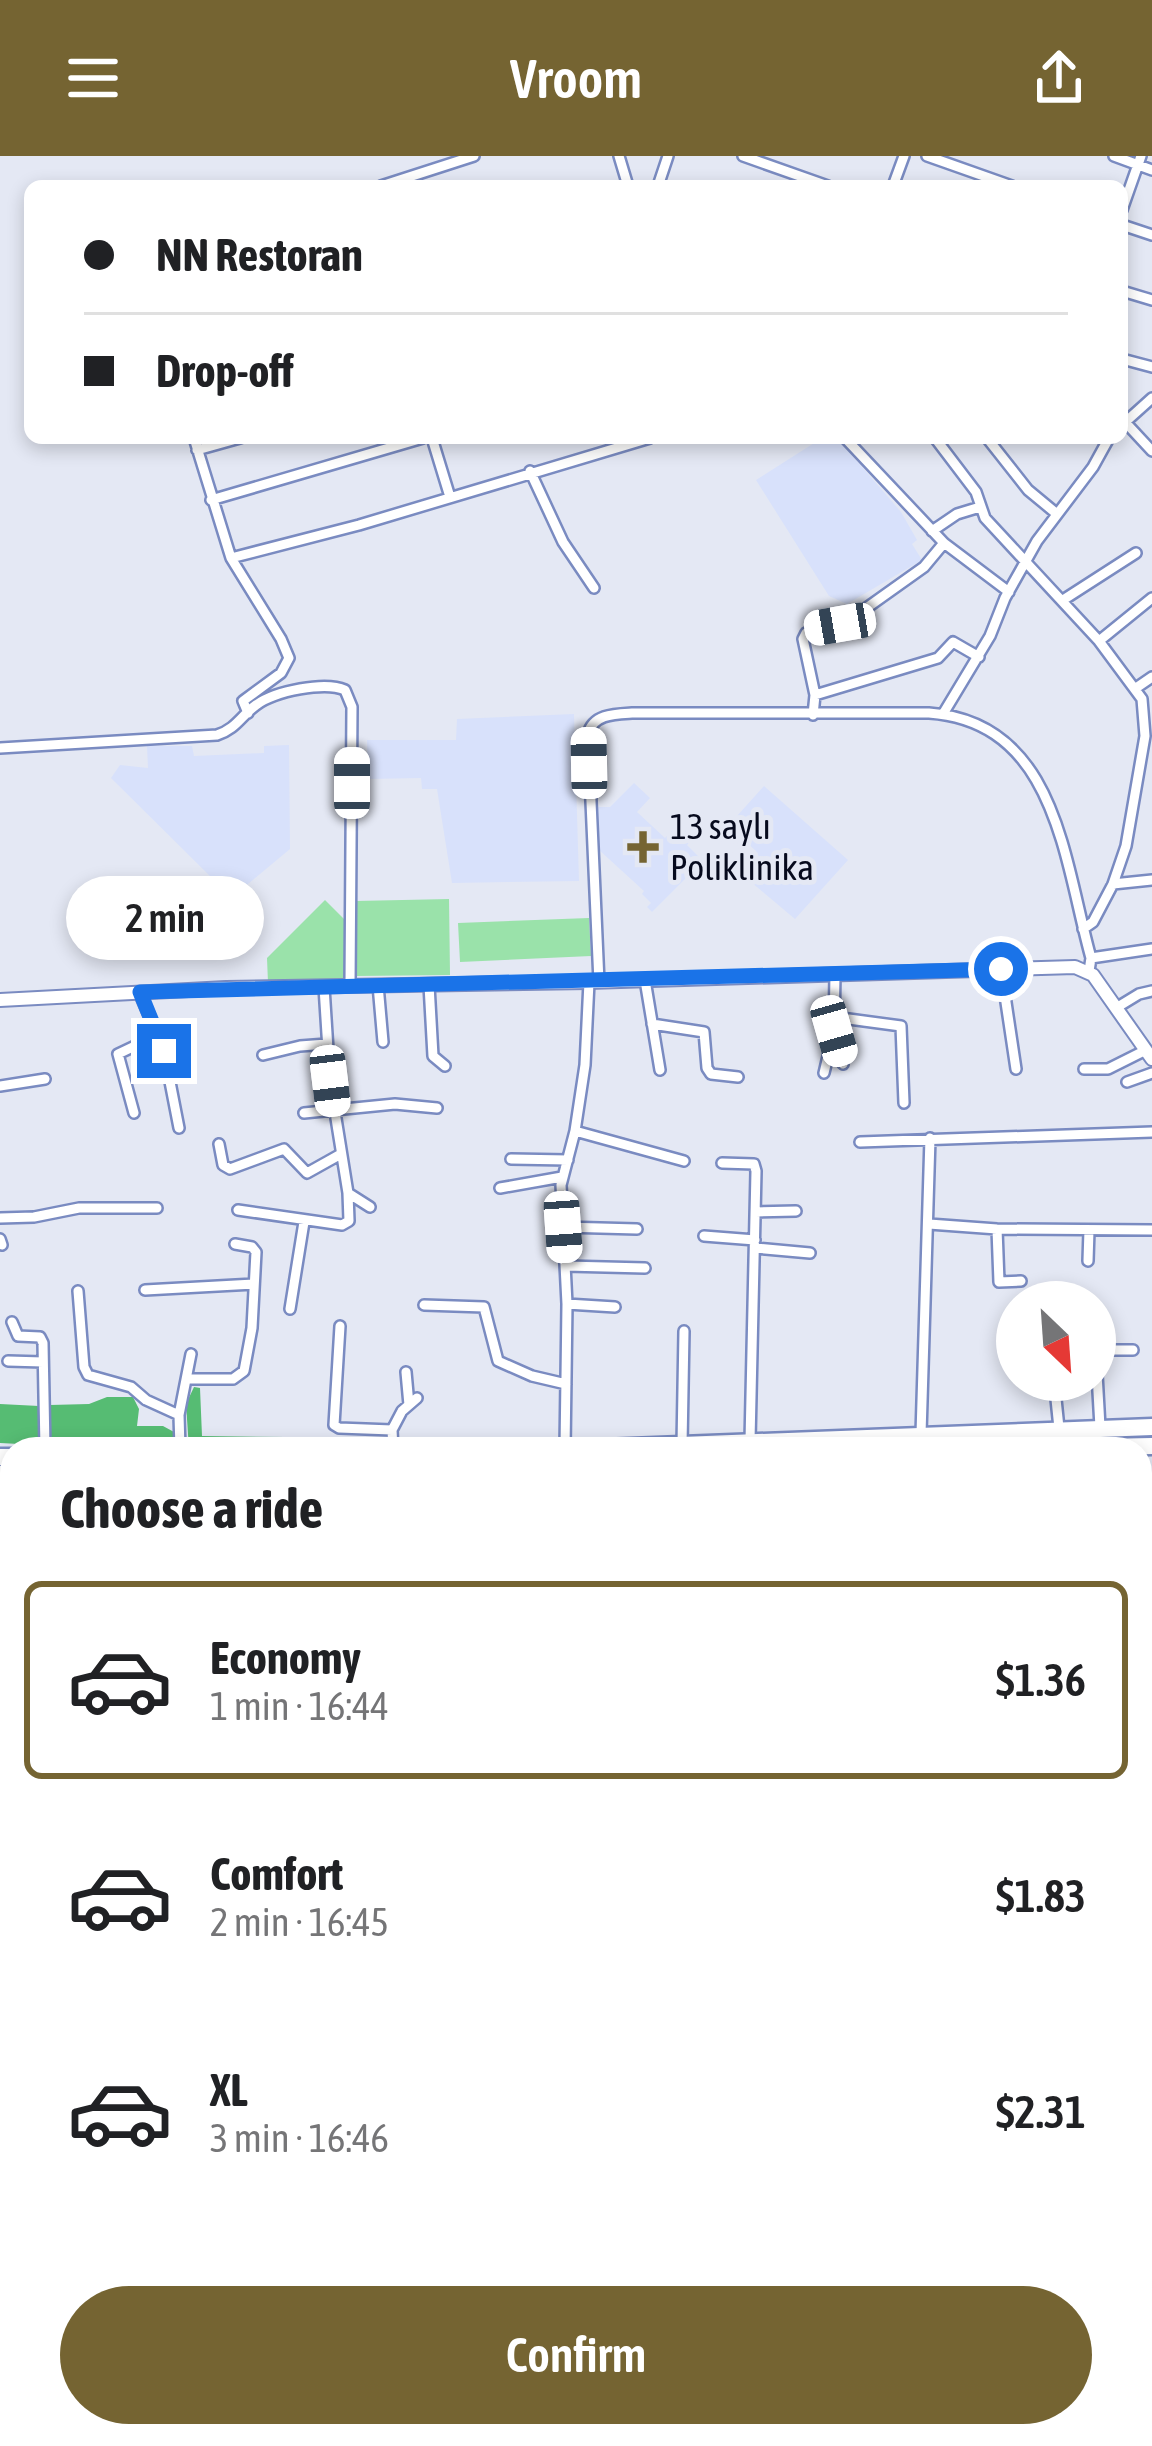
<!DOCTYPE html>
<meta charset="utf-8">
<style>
:root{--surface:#fff;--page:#f2f2f2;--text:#202124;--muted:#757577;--line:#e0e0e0;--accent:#756432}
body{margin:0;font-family:"Asap Condensed",sans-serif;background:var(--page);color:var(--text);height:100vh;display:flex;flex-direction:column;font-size:45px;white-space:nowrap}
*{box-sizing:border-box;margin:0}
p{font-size:39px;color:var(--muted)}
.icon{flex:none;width:66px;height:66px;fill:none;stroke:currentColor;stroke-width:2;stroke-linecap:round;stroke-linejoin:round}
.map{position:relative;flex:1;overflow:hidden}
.panel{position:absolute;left:0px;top:1281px;width:1152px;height:1011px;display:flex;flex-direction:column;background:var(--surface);border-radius:36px 36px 0 0;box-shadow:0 6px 18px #0003}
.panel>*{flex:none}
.top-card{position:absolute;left:24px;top:24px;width:1104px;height:264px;border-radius:18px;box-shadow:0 6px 18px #0003;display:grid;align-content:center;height:264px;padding:0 60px;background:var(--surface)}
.needle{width:78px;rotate:155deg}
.tools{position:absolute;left:996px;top:1125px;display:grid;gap:24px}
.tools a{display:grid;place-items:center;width:120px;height:120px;border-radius:50%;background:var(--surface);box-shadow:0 6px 18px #0003;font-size:60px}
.end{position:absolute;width:54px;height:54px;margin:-27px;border:15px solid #1a73e8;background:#fff;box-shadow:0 0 0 6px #fff}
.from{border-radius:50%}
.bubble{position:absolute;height:84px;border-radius:42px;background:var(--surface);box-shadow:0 6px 18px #0003;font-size:39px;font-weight:600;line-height:84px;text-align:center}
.car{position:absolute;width:36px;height:72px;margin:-36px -18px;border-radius:15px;box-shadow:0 0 9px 3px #0007;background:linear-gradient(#fff 24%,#345 0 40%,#fff 0 76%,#345 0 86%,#fff 0)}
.top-card b{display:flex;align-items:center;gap:42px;height:114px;font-size:45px}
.top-card b+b{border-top:3px solid var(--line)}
.top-card i{width:30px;height:30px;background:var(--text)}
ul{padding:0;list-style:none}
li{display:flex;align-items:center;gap:36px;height:198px;margin:0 24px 18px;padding:0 36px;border:6px solid transparent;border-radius:18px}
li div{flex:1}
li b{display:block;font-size:45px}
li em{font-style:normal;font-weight:600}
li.current{border-color:var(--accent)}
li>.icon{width:108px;height:108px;stroke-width:1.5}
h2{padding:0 60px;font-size:54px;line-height:144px}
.cta{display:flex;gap:24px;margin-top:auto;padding:24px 60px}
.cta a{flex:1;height:138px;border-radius:72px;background:var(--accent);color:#fff;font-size:48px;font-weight:600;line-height:138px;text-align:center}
header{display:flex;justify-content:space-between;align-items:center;height:156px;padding:0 60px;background:var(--accent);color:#fff;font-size:54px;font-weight:600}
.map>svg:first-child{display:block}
.built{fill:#d8e1fb}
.green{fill:#9ae2aa}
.forest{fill:#56bc73}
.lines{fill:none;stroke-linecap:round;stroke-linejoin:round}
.minor-casing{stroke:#7a8bc1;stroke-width:14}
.tertiary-casing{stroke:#7a8bc1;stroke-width:16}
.trunk-casing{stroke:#7a8bc1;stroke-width:21}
.minor{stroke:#fff;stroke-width:9}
.tertiary{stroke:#fff;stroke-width:12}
.trunk{stroke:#fff;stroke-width:16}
.route{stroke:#1a73e8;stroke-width:15}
.poi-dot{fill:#756432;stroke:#e4e8f4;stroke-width:4.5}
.labels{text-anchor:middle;stroke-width:10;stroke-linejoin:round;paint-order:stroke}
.poi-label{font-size:36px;fill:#060a1d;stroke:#e4e8f4;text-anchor:start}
</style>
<header><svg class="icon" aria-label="menu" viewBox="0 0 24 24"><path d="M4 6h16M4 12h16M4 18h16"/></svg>Vroom<svg class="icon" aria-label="share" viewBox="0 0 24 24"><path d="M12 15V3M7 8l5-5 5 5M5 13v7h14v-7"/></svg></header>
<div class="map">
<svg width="1152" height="2290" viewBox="0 0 1152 2290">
<rect width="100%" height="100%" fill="#e4e8f4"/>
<path class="built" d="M822,282h15l64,74 16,28 -5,4 10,16 -75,44 -18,-8 -73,-116z
M574,558l5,167 -127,2 -15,-94h-15l-1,-11 -53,1 -1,-39h89l1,-21z
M289,589l1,104 -48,40 -26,-7 -105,-104 9,-13 28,3 -1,-22h45l2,10 70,-3v-7z
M634,627l16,15 -13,14 28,26 14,-14 14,14 -6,7 16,16 -51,51 -5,-5 4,-4 -9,-9 2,-3 -46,-42 -1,-42h13z
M764,630l84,74 -53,59 -44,-37 5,-6 -12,-12 12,-13 -28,-25z"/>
<path class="green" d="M449,743l1,76 -93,1 -1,-75z
M325,744l21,21 1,59 -79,3 -1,-25z
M589,762l2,38 -131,6 -2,-39z"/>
<path class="forest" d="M194,1231l6,1 2,48 83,1v11l-96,1 -3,-45z
M107,1241h26l6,12 -2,17h26l11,6 1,12 -126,-1 1,-38 39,-1z
M0,1248l39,2v39l-39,-2z"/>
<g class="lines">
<defs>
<path id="minor" d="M619,0l9,30
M743,0l85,30
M927,0l85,30
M1114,0l38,14
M381,30l93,-30
M658,30l10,-30
M893,30l11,-30
M1122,54l19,-54
M1122,69l30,10
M1122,135l30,9
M1122,203l30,8
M1125,266l27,29
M1122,269l30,-27
M194,282l37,120 50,81 8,19 -8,15 -38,28 5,12
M432,282l18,59
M845,282l99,105 65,49
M935,282l41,54 9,26 114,123 43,58 3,37 -19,110 -13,38 -20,38 -10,7
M987,282l41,52 29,24
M197,294l43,-12
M530,315l33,71 31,46
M211,344l212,-62
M932,375l25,-17 23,-7
M231,402l128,-33 291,-87
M1063,444l73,-47
M1099,485l53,-43
M1136,532l16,-11
M815,539l123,-37 15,-16 26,15
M943,558l47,-78 15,-38 32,-57 56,-74 16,-29
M813,559l2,-20 -12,-56 3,-6 45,-14 73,-52 20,-24
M0,592l217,-13c19,-6 24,-19 39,-30 19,-14 69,-24 89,-15l7,17 -2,278
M1113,728l39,-4
M1091,802l61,-9
M1001,813l15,100
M645,824l15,90
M599,826l-11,-248c5,-20 27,-20 44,-21h297c128,9 135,149 162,245l-2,13
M378,829l5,57
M429,829l4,71 12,10
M324,831l6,94 18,112 22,14
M139,836l25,59 15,77
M1116,852l23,-14 13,-3
M834,861l67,9 3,77
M652,868l52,8 3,36 4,6 27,3
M835,880l8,28
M263,899l37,-9 27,-2
M1084,913h24l38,-19
M824,917l10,-42 1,-57
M1127,926l25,-9
M0,930l45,-7
M134,957l-16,-59 40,-19
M304,957l91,-9 42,4
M575,975l109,30
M860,986l292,-10
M219,988l4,21 7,4 54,-20 23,24 34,-19
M511,1003l57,1
M722,1007l32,1 2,7 -6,270
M500,1032l62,-11
M238,1054l104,15 7,-4 -1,-28
M756,1056l40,-1
M0,1062l34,-1 45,-9h78
M929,1068l68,5 155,1
M563,1071l74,2
M997,1073l2,53 22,-1
M704,1080l51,4
M0,1083l2,6
M755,1092l55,5
M1088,1105l1,-31
M566,1110l79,2
M145,1134l109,-6
M78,1135l6,76 4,8 43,12 15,13 33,15
M1046,1136l1,10
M567,1148l48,3
M424,1149l60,2 14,54 34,15 34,8
M290,1153l14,-87
M12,1166l6,14 22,1 3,6 2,106
M340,1170l-6,99 5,3 53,2 1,19
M8,1205l35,1
M406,1216l3,33
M187,1223h46l11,-8 8,-43 4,-76 -4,-5 -17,-3
M1054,1224l5,48
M1100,1271l-4,-71 9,-6h28
M392,1274l10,-19 15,-13
M921,1278l9,-296
M682,1289l2,-114
M180,1293l-1,-34 12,-61
M565,1293l2,-145 -6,-119 14,-54 10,-66 4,-83
M0,1343l12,16
M0,1429l12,17
M1140,1501l12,-1
M1140,1561l12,-1
M1140,1622l12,-6
M0,1766l12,1
M0,1802l12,1
M0,1862h12
M0,1874l12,1
M0,2146l12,-9
M100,2280l5,10
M154,2280l8,10
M192,2280l8,10
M438,2280l7,10
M484,2280l7,10
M649,2280l7,10
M40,2290l14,-10
M281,2290l16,-10
M412,2290l16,-10"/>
<path id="tertiary" d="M0,844l226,-12 363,-6 486,-15 18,8 59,84"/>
<path id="trunk" d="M578,1293l574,-22
M1005,1293l147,-3
M0,1301h12
M0,1318h12"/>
</defs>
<use href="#minor" class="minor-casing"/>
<use href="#tertiary" class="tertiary-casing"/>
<use href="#trunk" class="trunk-casing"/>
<use href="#minor" class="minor"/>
<use href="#tertiary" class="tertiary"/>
<use href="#trunk" class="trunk"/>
</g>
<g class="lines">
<path class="route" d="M164,895l-24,-59 861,-23"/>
</g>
<path class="poi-dot" d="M637 673h12v12h12v12h-12v12h-12v-12h-12v-12h12z"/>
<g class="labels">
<g class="poi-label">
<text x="670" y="683">13 saylı<tspan x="670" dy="41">Poliklinika</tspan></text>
</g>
</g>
</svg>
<div class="tools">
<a><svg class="needle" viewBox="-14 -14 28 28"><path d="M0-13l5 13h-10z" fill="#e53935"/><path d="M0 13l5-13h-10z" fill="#757577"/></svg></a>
</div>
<i class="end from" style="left:1001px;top:813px"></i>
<i class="end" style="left:164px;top:895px"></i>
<div class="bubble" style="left:66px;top:720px;width:198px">2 min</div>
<i class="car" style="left:840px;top:468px;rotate:260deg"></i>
<i class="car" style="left:589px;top:607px;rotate:359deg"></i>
<i class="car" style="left:352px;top:627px;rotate:0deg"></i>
<i class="car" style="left:834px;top:875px;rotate:164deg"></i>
<i class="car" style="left:330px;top:925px;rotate:173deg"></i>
<i class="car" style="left:563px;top:1071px;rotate:176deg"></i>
<div class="top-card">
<b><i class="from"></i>NN Restoran</b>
<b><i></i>Drop-off</b>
</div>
<section class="panel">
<h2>Choose a ride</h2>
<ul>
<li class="current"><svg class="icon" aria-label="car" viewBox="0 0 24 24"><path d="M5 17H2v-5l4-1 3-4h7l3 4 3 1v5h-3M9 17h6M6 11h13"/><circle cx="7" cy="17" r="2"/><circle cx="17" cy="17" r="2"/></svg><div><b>Economy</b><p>1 min · 16:44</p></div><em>$1.36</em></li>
<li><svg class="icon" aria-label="car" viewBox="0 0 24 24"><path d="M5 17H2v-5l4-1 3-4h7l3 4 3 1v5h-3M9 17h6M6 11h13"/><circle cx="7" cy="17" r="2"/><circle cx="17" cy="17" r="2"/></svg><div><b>Comfort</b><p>2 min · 16:45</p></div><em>$1.83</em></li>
<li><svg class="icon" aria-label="car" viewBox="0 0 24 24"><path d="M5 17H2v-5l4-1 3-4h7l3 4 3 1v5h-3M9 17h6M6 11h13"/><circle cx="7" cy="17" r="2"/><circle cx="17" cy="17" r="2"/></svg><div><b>XL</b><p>3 min · 16:46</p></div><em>$2.31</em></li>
</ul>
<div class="cta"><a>Confirm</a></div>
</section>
</div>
